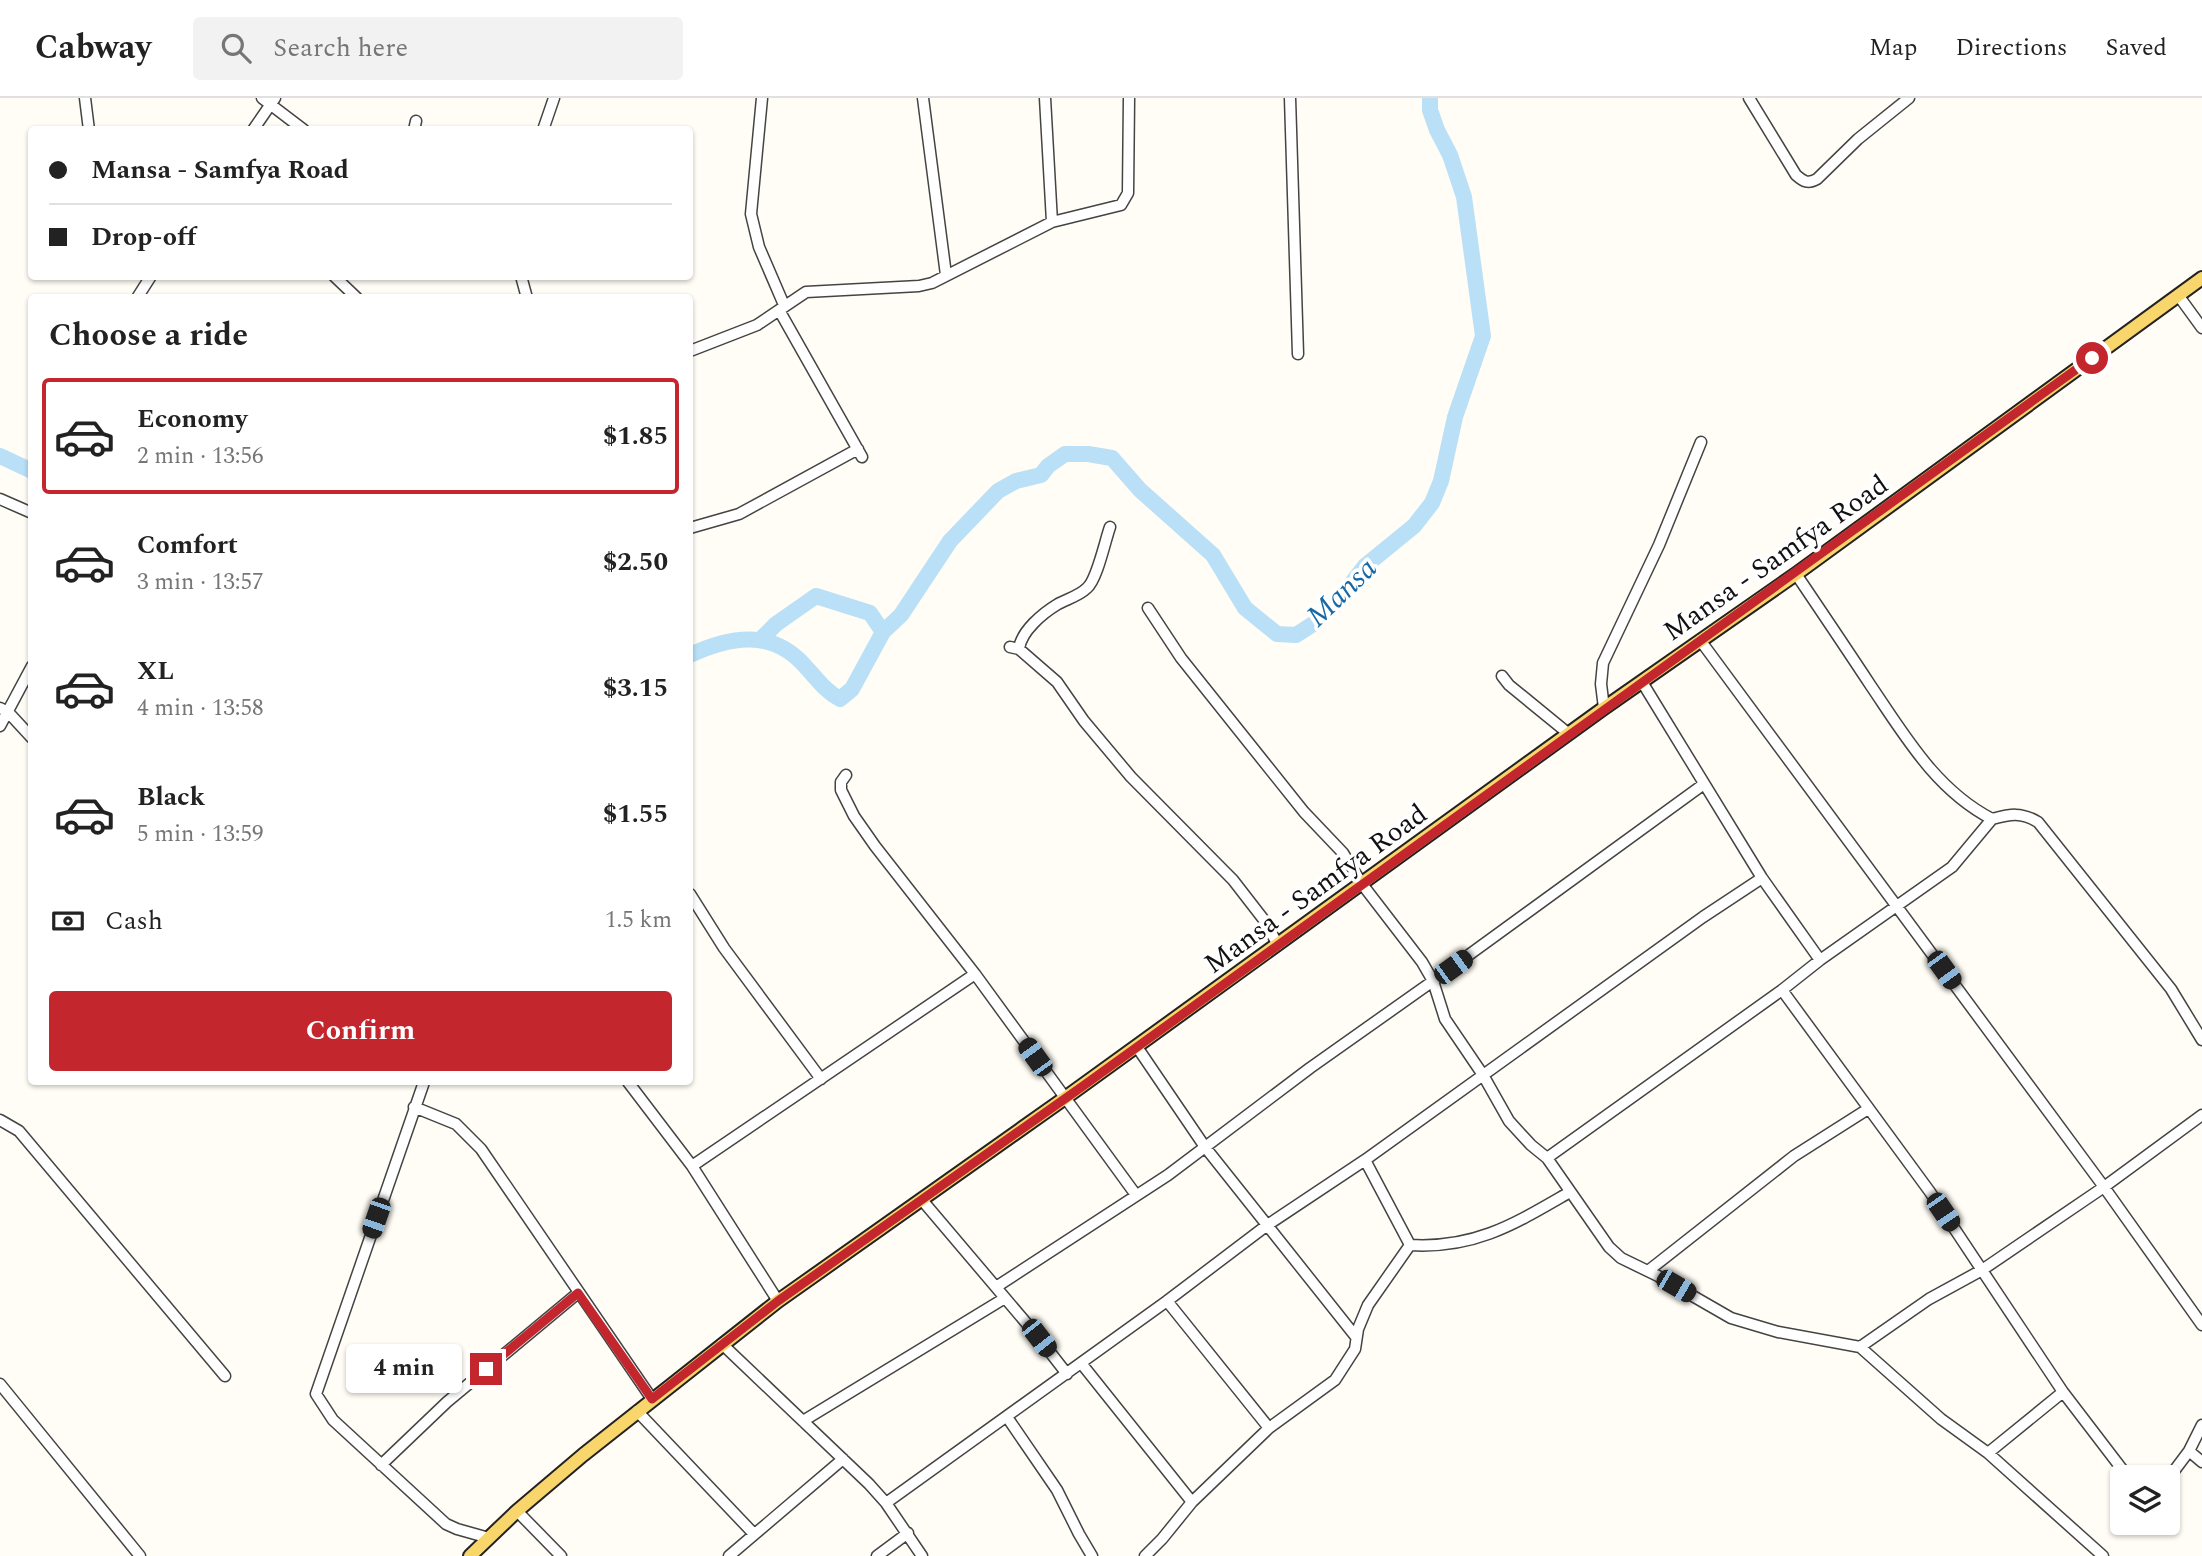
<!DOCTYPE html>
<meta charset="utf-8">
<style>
:root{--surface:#fff;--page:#f2f2f2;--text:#222;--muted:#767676;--line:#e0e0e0;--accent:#c4262e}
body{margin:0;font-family:Spectral,serif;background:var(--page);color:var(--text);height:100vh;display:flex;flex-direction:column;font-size:26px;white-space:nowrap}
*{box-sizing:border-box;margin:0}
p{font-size:23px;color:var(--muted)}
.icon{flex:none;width:38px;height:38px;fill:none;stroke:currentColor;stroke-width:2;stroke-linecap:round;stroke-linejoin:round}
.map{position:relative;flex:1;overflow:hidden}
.sheet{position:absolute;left:28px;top:196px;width:665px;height:791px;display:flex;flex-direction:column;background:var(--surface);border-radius:7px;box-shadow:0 2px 5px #0004}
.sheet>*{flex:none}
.hud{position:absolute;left:28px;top:28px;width:665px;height:154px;border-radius:7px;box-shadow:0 2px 5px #0004;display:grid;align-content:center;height:154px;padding:0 21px;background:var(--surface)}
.buttons{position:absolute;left:2110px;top:1367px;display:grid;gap:14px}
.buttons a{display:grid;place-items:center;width:70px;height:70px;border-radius:7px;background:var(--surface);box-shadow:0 2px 5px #0004;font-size:35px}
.end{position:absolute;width:32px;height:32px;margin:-16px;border:9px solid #c4262e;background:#fff;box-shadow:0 0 0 4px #fff}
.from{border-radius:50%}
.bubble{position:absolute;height:49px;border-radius:7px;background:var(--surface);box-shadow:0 2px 5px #0004;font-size:23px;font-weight:700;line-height:49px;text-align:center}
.car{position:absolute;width:21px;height:42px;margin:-21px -10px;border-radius:9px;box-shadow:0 0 5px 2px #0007;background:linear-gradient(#222 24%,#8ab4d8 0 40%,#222 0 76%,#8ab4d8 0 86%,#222 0)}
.hud b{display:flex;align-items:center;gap:24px;height:66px;font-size:26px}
.hud b+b{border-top:2px solid var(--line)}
.hud i{width:18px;height:18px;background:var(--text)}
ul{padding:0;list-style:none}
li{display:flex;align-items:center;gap:21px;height:116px;margin:0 14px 10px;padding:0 7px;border:4px solid transparent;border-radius:7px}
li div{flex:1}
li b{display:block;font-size:26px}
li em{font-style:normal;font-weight:700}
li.current{border-color:var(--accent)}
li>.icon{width:63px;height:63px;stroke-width:1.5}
h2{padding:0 21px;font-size:32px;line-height:84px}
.pay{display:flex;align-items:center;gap:18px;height:77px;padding:0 21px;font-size:26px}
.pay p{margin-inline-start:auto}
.primary-button{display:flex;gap:14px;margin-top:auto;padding:14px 21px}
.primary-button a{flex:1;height:80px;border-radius:7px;background:var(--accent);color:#fff;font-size:28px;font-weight:700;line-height:80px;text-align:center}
header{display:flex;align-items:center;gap:42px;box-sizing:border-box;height:98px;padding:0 35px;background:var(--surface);border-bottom:2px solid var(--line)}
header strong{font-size:33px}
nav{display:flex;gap:38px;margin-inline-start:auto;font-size:24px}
.search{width:490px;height:63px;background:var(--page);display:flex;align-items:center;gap:18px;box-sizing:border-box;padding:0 24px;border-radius:7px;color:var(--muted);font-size:26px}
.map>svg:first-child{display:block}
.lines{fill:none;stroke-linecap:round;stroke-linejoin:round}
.river{stroke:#b9e0f7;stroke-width:16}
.minor-casing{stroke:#444;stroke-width:13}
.major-casing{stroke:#222;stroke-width:16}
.minor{stroke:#fff;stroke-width:10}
.major{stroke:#f9d66b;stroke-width:12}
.route{stroke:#c4262e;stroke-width:9}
.labels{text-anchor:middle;stroke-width:7;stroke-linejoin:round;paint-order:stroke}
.street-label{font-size:28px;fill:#111;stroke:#fff}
.water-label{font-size:30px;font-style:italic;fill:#1768a6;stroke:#fff}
</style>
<header>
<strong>Cabway</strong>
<div class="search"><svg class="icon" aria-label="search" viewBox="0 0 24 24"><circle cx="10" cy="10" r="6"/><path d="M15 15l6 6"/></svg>Search here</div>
<nav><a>Map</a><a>Directions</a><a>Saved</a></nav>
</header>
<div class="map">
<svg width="2202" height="1458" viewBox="0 0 2202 1458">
<rect width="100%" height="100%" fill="#fffdf5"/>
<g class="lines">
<path class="river" d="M0,358l32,15
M761,541l15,-15 40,-28 54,17 13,19
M690,557c41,-19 82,-26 115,11 12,13 20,25 35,33l12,-10 31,-57 18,-17 49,-74 48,-50 18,-10 25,-6 7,-9 17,-12h23l24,4 28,32 73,65 32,53 32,26 19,1 17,-11 22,-19 30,-39 49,-40 18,-23 9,-22 14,-64 28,-81 -19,-139 -14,-42 -13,-25 -7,-20v-12"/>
<defs>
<path id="minor" d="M85,0l4,32
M262,0l42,32
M762,0l-11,116 8,33 25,58
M923,0l23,177
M1045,0l7,124
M1290,0l8,256
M1749,0l47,77c8,7 12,9 21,4l41,-40 51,-41
M253,32l22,-32
M414,32l2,-9
M543,32l11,-32
M334,178l23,22
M521,178l6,22
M2178,197l24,33
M137,200l14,-22
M779,212l83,147
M690,253l67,-26 49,-33 113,-6 13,-3 120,-61 69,-17 7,-12 1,-95
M0,401l32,14
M690,430l49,-14 119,-65
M1796,476c25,37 50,74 75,112 34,50 65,104 121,133l-40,48 -132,93 -38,30 148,202 133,200 65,85
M1148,510l33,50 123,154 39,41 19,31 60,78 11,19 12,38 38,56 26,46 22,24 16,13 62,89 12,11 37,18 73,42 47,14 82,15 81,72 47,34 115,103
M1700,542l404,547 98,138
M1010,549l9,2 38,33 27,39 47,56 102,103 31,40 14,25
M1019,551c2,-18 24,-36 39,-45 9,-5 21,-8 29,-16 10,-8 18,-47 23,-61
M1502,578l7,9 60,49
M1642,584l120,196 58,82
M0,610l8,4 24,26
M1604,610l-3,-24 2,-21 56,-118 42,-103
M0,628l32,-60
M846,677l-5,7v8l13,26 21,30 100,128 161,221
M1992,721c19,-5 29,-7 46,3l133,167 31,51
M690,796l34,54 97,131
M1137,949l68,100 151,190
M424,984l-108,312 17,26 113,104 11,5 32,9
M628,984l64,84 86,135
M414,1009l42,17 25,25 171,250
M0,1022l19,11 206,245
M1547,1060l235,-168
M1365,1062l45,85
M692,1068l283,-192
M922,1102l117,138 28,36
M1410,1147c66,4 106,-22 160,-53
M1648,1173l146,-115 74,-47
M996,1189l172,-112 142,-107 123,-87 271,-197
M1167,1203l102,127
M722,1246l147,140 17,19 36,53
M1860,1249l69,-48 53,-29 122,-83 98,-72
M1081,1265l111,139
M0,1286l140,172
M637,1313l117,123
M1007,1319l50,73 22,44 13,22
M803,1323l202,-123
M2189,1353l13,11
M1988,1355l75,-61
M381,1367l66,-63 131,-109
M2168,1381l21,-28 13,-26
M886,1405l281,-202 99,-75 99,-66 338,-243 59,-39
M517,1413l44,45
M729,1458l114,-97
M877,1458l31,-23
M1145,1458l17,-17 30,-37 77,-74 66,-48 20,-31 3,-20 10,-24 42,-60"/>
<path id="major" d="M470,1458l47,-45 66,-56 195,-154 287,-203 539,-390 192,-134 406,-296"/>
</defs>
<use href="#minor" class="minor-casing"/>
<use href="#major" class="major-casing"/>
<use href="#minor" class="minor"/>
<use href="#major" class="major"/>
</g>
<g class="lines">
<path class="route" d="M486,1271l92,-76 74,106 126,-98 305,-215 1009,-728"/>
</g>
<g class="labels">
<g class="street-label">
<text transform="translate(1775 459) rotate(-35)" y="10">Mansa - Samfya Road</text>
<text transform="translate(1315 790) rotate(-36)" y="10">Mansa - Samfya Road</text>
</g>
<g class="water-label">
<text transform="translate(1341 494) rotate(-44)" y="10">Mansa</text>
</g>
</g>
</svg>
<div class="buttons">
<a><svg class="icon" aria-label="layers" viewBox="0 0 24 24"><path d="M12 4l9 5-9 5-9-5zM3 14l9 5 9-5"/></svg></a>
</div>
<i class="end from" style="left:2092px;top:260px"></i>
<i class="end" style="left:486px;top:1271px"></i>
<div class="bubble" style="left:346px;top:1246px;width:116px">4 min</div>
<i class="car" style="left:1453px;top:869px;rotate:54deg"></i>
<i class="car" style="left:1944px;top:872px;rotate:144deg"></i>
<i class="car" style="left:1035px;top:959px;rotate:324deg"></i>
<i class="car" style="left:1943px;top:1114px;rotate:146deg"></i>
<i class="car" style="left:376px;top:1120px;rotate:199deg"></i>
<i class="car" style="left:1676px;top:1188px;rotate:120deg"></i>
<i class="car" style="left:1039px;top:1240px;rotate:142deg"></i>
<div class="hud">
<b><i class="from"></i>Mansa - Samfya Road</b>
<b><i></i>Drop-off</b>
</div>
<section class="sheet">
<h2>Choose a ride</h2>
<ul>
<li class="current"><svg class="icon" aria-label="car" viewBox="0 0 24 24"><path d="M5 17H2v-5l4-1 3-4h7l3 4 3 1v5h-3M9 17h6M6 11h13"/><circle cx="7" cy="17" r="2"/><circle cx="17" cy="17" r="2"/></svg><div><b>Economy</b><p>2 min · 13:56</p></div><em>$1.85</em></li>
<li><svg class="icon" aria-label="car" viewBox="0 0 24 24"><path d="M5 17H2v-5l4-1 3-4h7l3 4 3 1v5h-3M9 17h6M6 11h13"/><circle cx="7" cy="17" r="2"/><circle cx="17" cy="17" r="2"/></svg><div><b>Comfort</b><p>3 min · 13:57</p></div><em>$2.50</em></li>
<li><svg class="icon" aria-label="car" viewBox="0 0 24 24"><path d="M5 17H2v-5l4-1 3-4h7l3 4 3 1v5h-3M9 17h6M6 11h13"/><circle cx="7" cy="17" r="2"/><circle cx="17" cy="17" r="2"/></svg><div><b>XL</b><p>4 min · 13:58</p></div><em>$3.15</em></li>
<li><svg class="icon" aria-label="car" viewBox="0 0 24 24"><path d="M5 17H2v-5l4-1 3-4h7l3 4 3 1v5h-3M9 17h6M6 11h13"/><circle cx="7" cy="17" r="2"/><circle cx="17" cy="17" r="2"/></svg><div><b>Black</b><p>5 min · 13:59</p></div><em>$1.55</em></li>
</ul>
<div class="pay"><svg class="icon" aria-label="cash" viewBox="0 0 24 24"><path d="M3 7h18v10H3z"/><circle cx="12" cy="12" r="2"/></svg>Cash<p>1.5 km</p></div>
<div class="primary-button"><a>Confirm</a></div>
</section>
</div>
